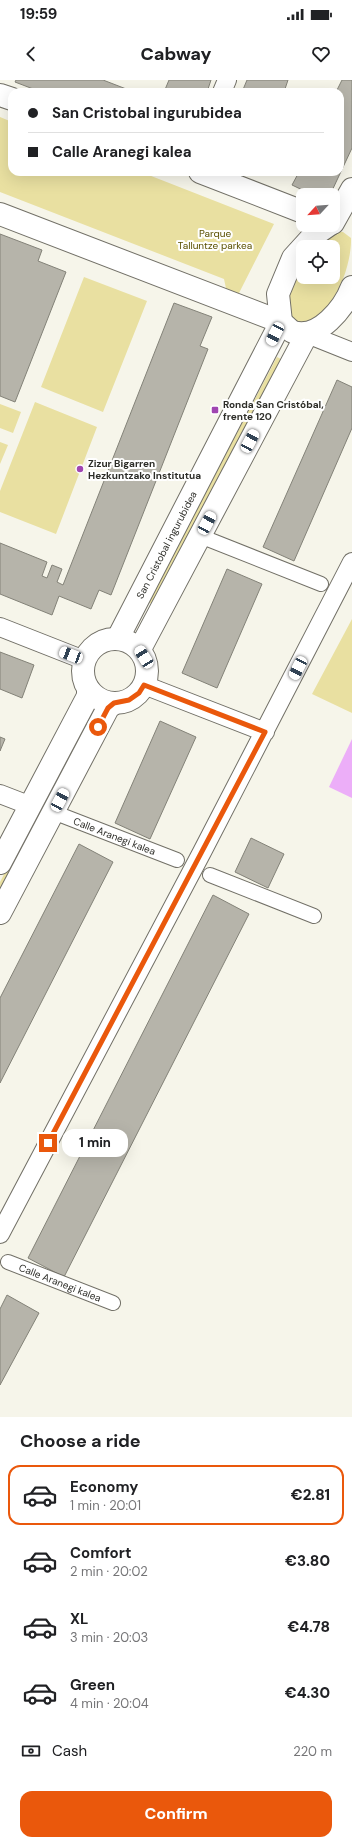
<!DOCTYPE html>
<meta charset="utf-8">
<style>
:root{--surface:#fff;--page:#f6f6f6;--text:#202124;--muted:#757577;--line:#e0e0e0;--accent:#ea580c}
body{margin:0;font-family:"DM Sans",sans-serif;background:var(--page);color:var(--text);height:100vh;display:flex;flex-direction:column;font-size:15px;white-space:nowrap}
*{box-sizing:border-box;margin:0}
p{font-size:13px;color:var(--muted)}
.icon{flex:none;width:22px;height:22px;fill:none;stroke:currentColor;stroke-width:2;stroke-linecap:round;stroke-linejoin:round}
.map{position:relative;height:1337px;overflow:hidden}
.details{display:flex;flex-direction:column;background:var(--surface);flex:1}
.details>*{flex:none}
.hud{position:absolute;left:8px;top:8px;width:336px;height:88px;border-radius:12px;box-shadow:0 4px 16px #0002;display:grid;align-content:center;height:88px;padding:0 20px;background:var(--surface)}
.needle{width:26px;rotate:244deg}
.fabs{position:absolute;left:296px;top:108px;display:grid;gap:8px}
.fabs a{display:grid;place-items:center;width:44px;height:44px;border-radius:8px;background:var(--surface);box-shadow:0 4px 16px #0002;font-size:20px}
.end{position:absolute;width:18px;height:18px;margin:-9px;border:5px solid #ea580c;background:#fff;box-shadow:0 0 0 2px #fff}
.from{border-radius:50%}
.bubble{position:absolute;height:28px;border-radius:12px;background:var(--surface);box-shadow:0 4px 16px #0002;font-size:13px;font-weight:800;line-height:28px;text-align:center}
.car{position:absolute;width:12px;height:24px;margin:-12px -6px;border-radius:5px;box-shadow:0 0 3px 1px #0007;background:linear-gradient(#fff 24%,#345 0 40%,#fff 0 76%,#345 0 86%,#fff 0)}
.hud b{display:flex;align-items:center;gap:14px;height:38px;font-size:15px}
.hud b+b{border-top:1px solid var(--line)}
.hud i{width:10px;height:10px;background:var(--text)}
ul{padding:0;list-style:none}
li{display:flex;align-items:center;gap:12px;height:60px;margin:0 8px 6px;padding:0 12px;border:2px solid transparent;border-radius:12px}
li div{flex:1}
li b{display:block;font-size:15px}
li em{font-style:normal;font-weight:800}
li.on{border-color:var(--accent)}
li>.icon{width:36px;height:36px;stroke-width:1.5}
h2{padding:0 20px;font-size:18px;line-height:48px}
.pay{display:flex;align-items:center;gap:10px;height:44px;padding:0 20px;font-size:15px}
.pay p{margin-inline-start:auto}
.button{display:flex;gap:8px;margin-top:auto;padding:8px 20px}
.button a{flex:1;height:46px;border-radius:12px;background:var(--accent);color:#fff;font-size:16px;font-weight:800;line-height:46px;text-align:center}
.status{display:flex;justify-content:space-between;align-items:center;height:28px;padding:0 20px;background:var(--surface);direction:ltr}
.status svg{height:11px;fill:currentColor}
header{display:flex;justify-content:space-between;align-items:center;height:52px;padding:0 20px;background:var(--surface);font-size:18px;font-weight:800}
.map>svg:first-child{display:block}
.green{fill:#e9e0a1}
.water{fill:#ecaef8}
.building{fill:#b6b4aa;stroke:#838278}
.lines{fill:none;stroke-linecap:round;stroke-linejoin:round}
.pedestrian-casing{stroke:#727067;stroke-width:16}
.minor-casing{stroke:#727067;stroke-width:20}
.tertiary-casing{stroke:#727067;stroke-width:24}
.pedestrian{stroke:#fff;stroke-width:14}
.minor{stroke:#fff;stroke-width:18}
.tertiary{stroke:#fff;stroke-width:22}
.route{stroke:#ea580c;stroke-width:5}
.poi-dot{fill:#a045b1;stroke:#fff;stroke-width:1.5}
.labels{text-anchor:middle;stroke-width:4;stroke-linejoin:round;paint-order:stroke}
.park-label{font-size:10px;fill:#5a5000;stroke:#fff}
.poi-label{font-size:10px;font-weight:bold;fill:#2d2d28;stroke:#fff;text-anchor:start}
.street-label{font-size:10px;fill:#2d2d28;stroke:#fff}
</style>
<div class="status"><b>19:59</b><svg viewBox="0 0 49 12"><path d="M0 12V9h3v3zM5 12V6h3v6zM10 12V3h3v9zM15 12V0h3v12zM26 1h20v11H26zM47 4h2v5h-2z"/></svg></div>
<header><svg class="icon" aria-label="back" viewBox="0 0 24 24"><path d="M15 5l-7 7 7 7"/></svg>Cabway<svg class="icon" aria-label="heart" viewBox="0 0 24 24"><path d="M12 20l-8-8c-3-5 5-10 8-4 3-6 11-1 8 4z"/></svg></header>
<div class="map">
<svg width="352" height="1337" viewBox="0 0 352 1337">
<rect width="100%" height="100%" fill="#f6f5ea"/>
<path class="green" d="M0,37l12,5v50h129l133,52 -37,73 -10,-4 -3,-14 -224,-87z
M332,151l11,1 8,6c1,31 -21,87 -57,86l-6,-8 1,-21 14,-35v17h30v-30h-20z
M84,197l63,24 -44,111 -62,-25z
M277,277l4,2 -129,245 -4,-2z
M35,322l62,25 -41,107 -56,-22v-21z
M0,324l21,8 -8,21 -13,-5z
M0,362l8,3 -8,19z
M352,539v94l-40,-19z
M83,646l4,2 -58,109 -4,-2z
M16,771l4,2 -20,39v-10z"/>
<path class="water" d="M352,659v59l-23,-11z"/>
<path class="building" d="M16,0h87l31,12h-93l-26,-10z
M169,0h42l-4,12h-43z
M247,0h41l-4,12h-42z
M342,0h10v68l-22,47h-17l-21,-10 7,-13h41v-80h-4z
M0,154l42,16 -4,11 28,11 -51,130 -15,-6z
M174,223l38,14 -12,29 8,3 -97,246 -12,-5 -8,19 -32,-13 -7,19 -52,-21v-51l47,19 -5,14 5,2 5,-13 10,4 -5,13 6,3z
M337,300l15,7v41l-58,133 -31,-14z
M227,489l35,15 -45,104 -35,-15z
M0,572l34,13 -12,33 -22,-9z
M160,641l36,16 -46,102 -35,-16z
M0,657l5,2 -5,12z
M251,758l33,16 -16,34 -33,-16z
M79,764l34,18 -113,221v-85z
M213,815l36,19 -185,363 -36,-19z
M7,1215l32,18 -39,72v-76z"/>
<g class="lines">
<defs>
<g id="pedestrian">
<path d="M200,456l121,48"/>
<path id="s1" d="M53,732l124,48"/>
<path d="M210,795l104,41"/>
<path id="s2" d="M8,1182l105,41"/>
</g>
<path id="minor" d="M222,12l5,-12
M307,254l45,18
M0,547l84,33
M144,605l121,47
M0,714l31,12
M0,1154l202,-382 150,-290"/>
<g id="tertiary">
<path d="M0,15l12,4"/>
<path d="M200,92l103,40"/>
<path d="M0,134l281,108c4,3 8,8 12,10 26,8 51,-24 59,-45"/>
<path d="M333,143l19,-34"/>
<path id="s3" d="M118,558l163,-316 -3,-28 15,-36 20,-22 16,-11"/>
<circle cx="115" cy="591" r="32"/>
<path d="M140,569l167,-315"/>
<path d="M0,783l88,-167v-7"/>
<path d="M0,833l108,-205 6,-5"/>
</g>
</defs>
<use href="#pedestrian" class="pedestrian-casing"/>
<use href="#minor" class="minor-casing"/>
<use href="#tertiary" class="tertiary-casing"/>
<use href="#pedestrian" class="pedestrian"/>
<use href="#minor" class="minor"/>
<use href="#tertiary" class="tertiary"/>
</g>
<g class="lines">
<path class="route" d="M48,1063l217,-411 -121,-47 -5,8 -10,7 -15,3 -6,5 -10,19"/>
</g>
<g class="poi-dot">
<rect x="211" y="326" width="8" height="8" rx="2"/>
<circle cx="80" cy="389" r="4"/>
</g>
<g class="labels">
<g class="park-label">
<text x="215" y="157">Parque<tspan x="215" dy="12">Talluntze parkea</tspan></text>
</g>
<g class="poi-label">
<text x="223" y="328">Ronda San Cristóbal,<tspan x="223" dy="12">frente 120</tspan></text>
<text x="88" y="387">Zizur Bigarren<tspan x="88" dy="12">Hezkuntzako Institutua</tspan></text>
</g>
<g class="street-label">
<text dy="4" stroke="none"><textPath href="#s3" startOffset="105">San Cristobal ingurubidea</textPath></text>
<text dy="4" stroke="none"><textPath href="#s1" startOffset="66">Calle Aranegi kalea</textPath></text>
<text dy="4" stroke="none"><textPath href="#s2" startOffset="56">Calle Aranegi kalea</textPath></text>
</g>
</g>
</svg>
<div class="fabs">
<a><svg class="needle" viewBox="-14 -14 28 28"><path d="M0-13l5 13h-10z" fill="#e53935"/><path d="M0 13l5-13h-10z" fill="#757577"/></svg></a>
<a><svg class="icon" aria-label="locate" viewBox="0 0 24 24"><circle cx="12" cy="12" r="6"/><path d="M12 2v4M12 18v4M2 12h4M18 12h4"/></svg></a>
</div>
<i class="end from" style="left:98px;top:647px"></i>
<i class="end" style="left:48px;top:1063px"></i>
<div class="bubble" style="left:62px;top:1049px;width:66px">1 min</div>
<i class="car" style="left:275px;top:254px;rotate:207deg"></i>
<i class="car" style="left:250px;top:361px;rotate:28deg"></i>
<i class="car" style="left:207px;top:443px;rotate:28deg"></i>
<i class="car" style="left:71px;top:575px;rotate:291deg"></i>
<i class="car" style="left:144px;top:577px;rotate:328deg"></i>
<i class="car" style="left:298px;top:588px;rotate:207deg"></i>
<i class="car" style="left:60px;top:720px;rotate:28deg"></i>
<div class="hud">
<b><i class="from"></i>San Cristobal ingurubidea</b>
<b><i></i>Calle Aranegi kalea</b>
</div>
</div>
<section class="details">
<h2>Choose a ride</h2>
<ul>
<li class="on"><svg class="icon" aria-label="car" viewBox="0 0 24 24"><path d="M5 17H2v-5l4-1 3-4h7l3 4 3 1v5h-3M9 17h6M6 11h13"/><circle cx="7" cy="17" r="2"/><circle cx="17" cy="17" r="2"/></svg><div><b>Economy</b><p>1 min · 20:01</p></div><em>€2.81</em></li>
<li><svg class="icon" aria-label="car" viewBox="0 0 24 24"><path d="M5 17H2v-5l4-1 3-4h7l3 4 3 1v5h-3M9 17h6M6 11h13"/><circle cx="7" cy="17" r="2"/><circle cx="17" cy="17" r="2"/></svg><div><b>Comfort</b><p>2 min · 20:02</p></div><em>€3.80</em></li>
<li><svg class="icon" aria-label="car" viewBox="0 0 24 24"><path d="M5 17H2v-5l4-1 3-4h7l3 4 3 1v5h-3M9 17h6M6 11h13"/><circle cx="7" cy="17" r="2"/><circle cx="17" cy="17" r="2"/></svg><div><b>XL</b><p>3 min · 20:03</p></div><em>€4.78</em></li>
<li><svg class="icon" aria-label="car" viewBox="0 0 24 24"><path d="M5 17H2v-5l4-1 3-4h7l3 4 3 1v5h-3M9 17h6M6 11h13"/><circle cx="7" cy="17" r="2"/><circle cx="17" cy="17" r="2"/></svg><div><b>Green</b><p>4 min · 20:04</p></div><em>€4.30</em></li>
</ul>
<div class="pay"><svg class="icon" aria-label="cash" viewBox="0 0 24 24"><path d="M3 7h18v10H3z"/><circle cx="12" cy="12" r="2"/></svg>Cash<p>220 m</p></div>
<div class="button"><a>Confirm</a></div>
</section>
